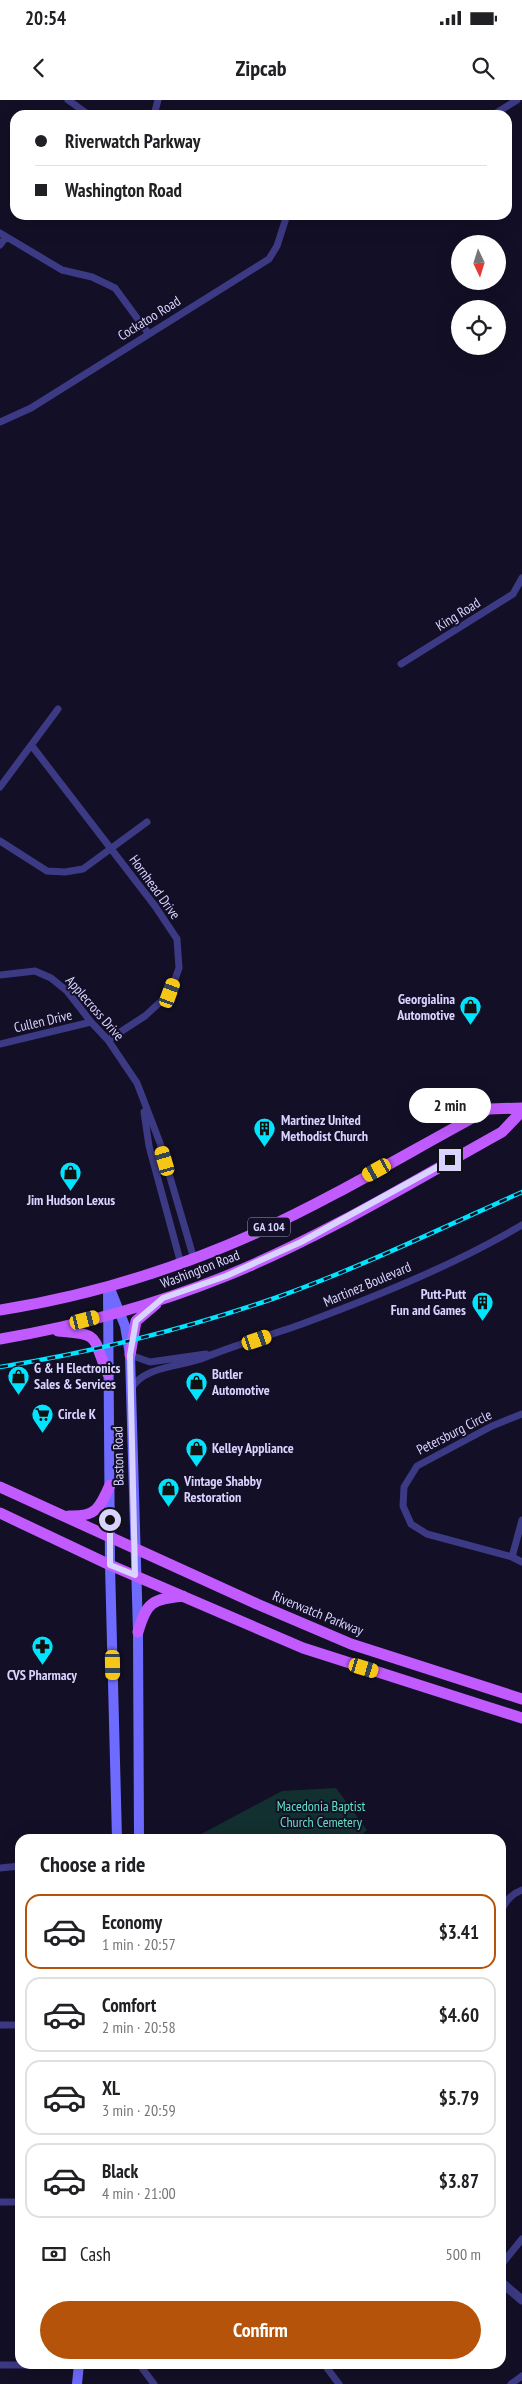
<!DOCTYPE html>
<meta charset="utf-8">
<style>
:root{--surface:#fff;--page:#f2f2f2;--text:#202124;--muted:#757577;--line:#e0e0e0;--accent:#b45309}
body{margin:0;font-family:"PT Sans Narrow",sans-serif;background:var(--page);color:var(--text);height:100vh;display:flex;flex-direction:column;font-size:19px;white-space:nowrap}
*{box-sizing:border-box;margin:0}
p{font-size:16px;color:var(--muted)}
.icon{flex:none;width:28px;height:28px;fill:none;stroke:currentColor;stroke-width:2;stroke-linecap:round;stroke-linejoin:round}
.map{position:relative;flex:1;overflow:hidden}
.sheet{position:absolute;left:15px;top:1734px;width:491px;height:535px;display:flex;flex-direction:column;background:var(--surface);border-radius:15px;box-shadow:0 5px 20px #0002}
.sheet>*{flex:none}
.banner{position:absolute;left:10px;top:10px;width:502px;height:110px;border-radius:15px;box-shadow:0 5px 20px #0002;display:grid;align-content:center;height:110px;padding:0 25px;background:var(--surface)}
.needle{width:32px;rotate:176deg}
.fabs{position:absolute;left:451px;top:135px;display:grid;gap:10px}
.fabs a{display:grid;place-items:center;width:55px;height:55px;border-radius:50%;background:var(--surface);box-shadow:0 5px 20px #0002;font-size:25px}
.end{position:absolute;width:22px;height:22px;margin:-11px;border:6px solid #d9d4ff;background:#111;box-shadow:0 0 0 2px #111}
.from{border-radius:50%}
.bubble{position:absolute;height:35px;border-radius:18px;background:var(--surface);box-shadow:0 5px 20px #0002;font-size:16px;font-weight:800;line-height:35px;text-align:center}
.car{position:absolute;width:15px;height:30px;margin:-15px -8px;border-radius:6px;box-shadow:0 0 4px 1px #0007;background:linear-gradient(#f5c518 24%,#345 0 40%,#f5c518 0 76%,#345 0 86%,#f5c518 0)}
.banner b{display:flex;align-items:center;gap:18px;height:48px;font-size:19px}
.banner b+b{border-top:1px solid var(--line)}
.banner i{width:12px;height:12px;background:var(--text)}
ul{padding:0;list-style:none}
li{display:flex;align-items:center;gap:15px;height:75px;margin:0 10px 8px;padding:0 15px;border:2px solid var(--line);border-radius:15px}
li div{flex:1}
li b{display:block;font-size:19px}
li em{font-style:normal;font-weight:800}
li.current{border-color:var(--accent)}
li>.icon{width:45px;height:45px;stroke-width:1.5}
h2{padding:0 25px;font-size:22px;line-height:60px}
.pay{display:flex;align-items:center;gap:12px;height:55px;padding:0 25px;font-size:19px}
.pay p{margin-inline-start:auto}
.button{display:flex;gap:10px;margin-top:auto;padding:10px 25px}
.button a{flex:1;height:58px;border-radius:30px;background:var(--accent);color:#fff;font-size:20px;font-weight:800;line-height:58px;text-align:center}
.status{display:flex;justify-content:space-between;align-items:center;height:35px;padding:0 25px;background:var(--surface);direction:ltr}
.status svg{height:14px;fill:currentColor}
header{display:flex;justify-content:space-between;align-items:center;height:65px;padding:0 25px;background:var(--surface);font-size:22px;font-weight:800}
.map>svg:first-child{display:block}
.green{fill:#12302f}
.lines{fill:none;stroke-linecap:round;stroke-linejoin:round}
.minor{stroke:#3d3a85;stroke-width:7}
.tertiary{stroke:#3d3a85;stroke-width:9}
.secondary{stroke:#6f6bff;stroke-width:10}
.primary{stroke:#c25bff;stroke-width:11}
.rail-casing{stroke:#00e5ff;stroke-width:4.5}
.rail{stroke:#130f26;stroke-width:2.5;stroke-dasharray:8;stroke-linecap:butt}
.route{stroke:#d9d4ff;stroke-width:6}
.labels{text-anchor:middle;stroke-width:4;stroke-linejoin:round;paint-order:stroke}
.shield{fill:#130f26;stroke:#9e99be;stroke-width:1}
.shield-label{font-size:12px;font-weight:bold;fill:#d9d4ff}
.street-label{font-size:14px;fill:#d9d4ff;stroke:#130f26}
.poi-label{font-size:14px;font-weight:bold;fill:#d9d4ff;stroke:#130f26;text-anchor:start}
.park-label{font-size:14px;fill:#5fe0c0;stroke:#130f26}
</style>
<div class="status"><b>20:54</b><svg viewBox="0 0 49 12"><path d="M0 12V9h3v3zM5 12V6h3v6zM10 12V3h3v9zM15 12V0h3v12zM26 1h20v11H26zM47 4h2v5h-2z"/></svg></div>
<header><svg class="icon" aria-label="back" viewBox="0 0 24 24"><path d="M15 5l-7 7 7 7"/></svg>Zipcab<svg class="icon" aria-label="search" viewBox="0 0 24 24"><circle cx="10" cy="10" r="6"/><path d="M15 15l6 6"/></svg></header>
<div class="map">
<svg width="522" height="2284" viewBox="0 0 522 2284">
<rect width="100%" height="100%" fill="#130f26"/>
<path class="green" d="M336,1688l31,42 -10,9h-165l90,-48z"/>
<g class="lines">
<path class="minor" d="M68,0l21,15
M154,15l4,-15
M493,15l24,-15
M0,133l62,37 30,7 23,11 33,45
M0,145l6,-8
M0,322l31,-14 238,-149 8,-13 10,-31
M401,564l112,-70 9,-16
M32,646l123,160 22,33 2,29 -9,25 -25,23 -37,24
M0,687l58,-78
M0,741l47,30 18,1 18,-3 64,-47
M0,875l35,-4 16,7 16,13 24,31 17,18 29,43 23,60 34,116
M0,944l91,-22
M144,1012l5,34 32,118
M130,1255l20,7 56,-8
M131,1289c13,-24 52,-22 75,-32 34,-14 70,-23 104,-36 72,-27 146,-57 212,-96
M522,1314l-30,12 -75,40 -13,21 -1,19 8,18 16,10 85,23 10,-37
M512,1457l10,5
M0,1768l20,-2
M501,1811c5,-10 10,-17 21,-21
M0,1925h20
M0,2102h20
M501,2165l21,-26
M139,2264l15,20
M324,2264l15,20
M0,2265h79
M511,2284l11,-8"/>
<path class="tertiary" d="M501,2182l21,18"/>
<path class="secondary" d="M109,1186l16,40 5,29 8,277 1,207
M108,1190l2,275 7,274
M77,2284l2,-20"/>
<path class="primary" d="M0,1210c89,-14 176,-41 258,-78 79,-36 154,-82 231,-123l33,-1
M58,1231c46,3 33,7 50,43
M0,1239c77,-13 154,-34 226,-63 96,-39 186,-94 276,-144l20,-21
M130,1255l6,-34 20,-17
M0,1387l257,117 94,40 171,55
M0,1413l110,52 193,83 219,70
M69,1416c27,1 31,-8 41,-31
M138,1532c9,-31 14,-32 45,-36"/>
<defs>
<path id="rail" d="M0,1267c94,-15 185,-38 275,-69 84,-30 165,-69 247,-106"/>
</defs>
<use href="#rail" class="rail-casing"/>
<use href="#rail" class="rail"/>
</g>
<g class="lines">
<path class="route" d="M110,1420v45l25,10 -5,-220 6,-34 27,-23 63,-22 75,-34 149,-82"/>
</g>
<defs>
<symbol id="shop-pin" viewBox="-11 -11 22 30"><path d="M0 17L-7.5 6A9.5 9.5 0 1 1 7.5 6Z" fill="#00e5ff" stroke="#130f26"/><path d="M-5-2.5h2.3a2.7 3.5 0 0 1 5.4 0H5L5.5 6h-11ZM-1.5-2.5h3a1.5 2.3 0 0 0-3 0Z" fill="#111"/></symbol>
<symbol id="building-pin" viewBox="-11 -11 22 30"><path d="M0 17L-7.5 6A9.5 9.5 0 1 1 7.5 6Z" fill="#00e5ff" stroke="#130f26"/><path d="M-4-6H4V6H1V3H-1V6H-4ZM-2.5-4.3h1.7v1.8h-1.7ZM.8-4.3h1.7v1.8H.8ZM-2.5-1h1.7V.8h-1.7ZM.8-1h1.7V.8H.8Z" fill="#111"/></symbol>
<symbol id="supermarket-pin" viewBox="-11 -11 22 30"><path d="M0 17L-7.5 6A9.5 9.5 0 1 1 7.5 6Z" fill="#00e5ff" stroke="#130f26"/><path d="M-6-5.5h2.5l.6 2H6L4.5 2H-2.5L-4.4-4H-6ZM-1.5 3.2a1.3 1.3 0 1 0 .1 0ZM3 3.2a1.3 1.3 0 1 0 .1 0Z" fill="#111"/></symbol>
<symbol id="pharmacy-pin" viewBox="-11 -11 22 30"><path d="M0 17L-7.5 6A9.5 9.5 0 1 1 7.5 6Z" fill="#00e5ff" stroke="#130f26"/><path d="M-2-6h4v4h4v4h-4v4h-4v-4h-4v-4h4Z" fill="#111"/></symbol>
</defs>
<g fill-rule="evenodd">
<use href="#shop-pin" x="458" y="894" width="25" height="34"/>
<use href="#building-pin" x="252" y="1016" width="25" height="34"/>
<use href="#shop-pin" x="58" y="1060" width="25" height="34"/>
<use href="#building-pin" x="470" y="1190" width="25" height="34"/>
<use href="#shop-pin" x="6" y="1264" width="25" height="34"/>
<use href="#shop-pin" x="184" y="1270" width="25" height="34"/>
<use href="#supermarket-pin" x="30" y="1302" width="25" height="34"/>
<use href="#shop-pin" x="184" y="1336" width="25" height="34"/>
<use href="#shop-pin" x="156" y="1376" width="25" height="34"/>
<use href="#pharmacy-pin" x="30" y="1534" width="25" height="34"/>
</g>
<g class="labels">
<rect class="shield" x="248" y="1117.5" width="42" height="19" rx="4"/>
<g class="shield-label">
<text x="269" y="1131">GA 104</text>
</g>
<g class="street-label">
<text transform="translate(149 218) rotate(-32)" y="5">Cockatoo Road</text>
<text transform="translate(458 514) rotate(-32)" y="5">King Road</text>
<text transform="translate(155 787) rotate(54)" y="5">Hornhead Drive</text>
<text transform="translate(95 908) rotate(49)" y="5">Applecross Drive</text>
<text transform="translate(43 921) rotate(-13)" y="5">Cullen Drive</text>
<text transform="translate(200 1169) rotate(-21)" y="5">Washington Road</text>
<text transform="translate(367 1184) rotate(-23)" y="5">Martinez Boulevard</text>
<text transform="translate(454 1332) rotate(-27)" y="5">Petersburg Circle</text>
<text transform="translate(118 1356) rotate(-91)" y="5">Baston Road</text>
<text transform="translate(318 1513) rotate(22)" y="5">Riverwatch Parkway</text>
</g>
<g class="poi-label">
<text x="455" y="904" text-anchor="end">Georgialina<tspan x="455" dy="16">Automotive</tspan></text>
<text x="281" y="1025">Martinez United<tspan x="281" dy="16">Methodist Church</tspan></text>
<text x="71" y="1105" text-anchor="middle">Jim Hudson Lexus</text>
<text x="466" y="1199" text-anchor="end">Putt-Putt<tspan x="466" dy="16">Fun and Games</tspan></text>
<text x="34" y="1273">G &amp; H Electronics<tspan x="34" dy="16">Sales &amp; Services</tspan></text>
<text x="212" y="1279">Butler<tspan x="212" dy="16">Automotive</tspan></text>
<text x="58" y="1319">Circle K</text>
<text x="212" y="1353">Kelley Appliance</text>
<text x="184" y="1386">Vintage Shabby<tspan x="184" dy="16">Restoration</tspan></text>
<text x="42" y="1580" text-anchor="middle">CVS Pharmacy</text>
</g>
<g class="park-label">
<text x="321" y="1711">Macedonia Baptist<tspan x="321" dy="16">Church Cemetery</tspan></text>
</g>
</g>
</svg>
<div class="fabs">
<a><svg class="needle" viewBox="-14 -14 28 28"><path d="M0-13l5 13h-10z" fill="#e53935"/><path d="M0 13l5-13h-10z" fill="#757577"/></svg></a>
<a><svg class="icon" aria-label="locate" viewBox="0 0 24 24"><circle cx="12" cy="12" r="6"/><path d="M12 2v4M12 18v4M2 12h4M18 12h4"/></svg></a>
</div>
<i class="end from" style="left:110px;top:1420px"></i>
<i class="end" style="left:450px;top:1060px"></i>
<div class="bubble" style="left:409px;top:988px;width:82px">2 min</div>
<i class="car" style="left:170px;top:893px;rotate:20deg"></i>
<i class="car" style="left:165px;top:1061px;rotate:344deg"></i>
<i class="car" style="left:377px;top:1070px;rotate:241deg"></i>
<i class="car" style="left:85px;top:1220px;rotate:76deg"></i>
<i class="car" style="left:257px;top:1240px;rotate:71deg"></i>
<i class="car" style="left:113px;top:1565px;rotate:179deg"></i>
<i class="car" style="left:364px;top:1568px;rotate:107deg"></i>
<div class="banner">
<b><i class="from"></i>Riverwatch Parkway</b>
<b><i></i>Washington Road</b>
</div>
<section class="sheet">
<h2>Choose a ride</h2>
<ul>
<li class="current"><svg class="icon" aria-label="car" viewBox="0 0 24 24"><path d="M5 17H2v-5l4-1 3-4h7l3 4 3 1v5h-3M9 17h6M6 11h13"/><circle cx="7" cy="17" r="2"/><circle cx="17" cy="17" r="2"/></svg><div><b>Economy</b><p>1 min · 20:57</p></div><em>$3.41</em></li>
<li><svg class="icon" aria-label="car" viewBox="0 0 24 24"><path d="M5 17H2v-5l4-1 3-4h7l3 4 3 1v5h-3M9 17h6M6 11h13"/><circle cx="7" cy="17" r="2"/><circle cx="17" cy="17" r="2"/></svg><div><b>Comfort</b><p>2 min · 20:58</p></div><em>$4.60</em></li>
<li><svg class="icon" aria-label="car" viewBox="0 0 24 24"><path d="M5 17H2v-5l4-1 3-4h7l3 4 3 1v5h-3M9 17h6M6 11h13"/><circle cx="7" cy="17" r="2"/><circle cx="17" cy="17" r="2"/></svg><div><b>XL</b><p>3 min · 20:59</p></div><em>$5.79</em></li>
<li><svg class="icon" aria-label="car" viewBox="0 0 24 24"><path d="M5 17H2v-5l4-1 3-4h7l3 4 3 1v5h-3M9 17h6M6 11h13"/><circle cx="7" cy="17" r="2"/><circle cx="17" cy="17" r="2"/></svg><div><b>Black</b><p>4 min · 21:00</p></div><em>$3.87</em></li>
</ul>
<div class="pay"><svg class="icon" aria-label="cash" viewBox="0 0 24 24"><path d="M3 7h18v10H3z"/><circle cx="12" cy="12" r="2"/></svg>Cash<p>500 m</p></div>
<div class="button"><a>Confirm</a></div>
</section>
</div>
